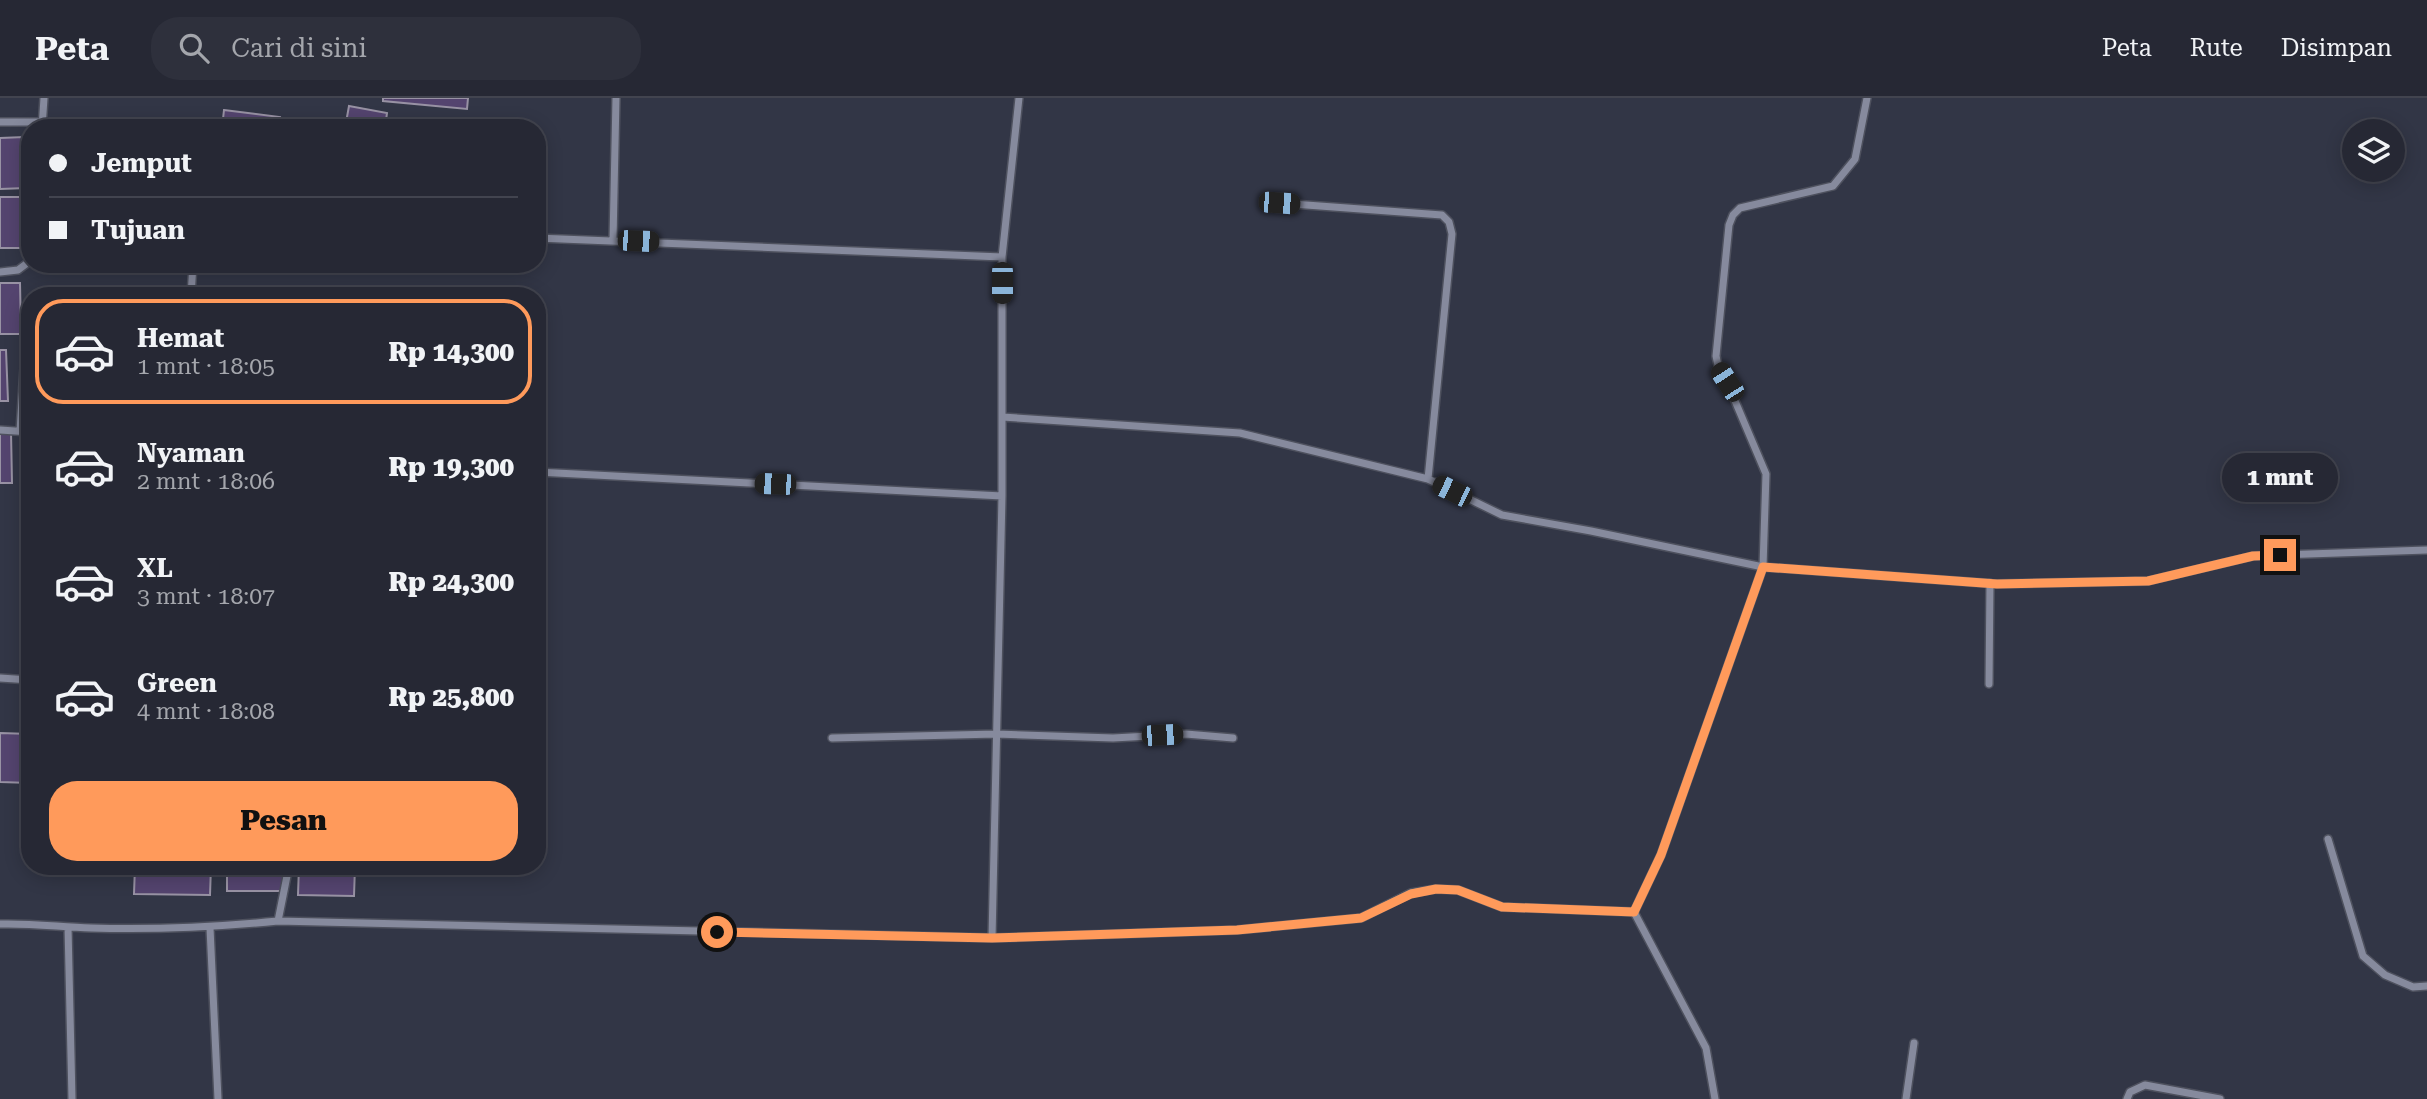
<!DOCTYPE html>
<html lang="id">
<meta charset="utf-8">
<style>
:root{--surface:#262834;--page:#2e303c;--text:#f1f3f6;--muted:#a4a6ac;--line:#42444f;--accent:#ff9a5b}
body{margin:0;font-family:"Roboto Serif",serif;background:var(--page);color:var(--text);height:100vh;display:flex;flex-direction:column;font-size:26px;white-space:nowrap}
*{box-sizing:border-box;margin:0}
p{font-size:23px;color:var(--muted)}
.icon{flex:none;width:38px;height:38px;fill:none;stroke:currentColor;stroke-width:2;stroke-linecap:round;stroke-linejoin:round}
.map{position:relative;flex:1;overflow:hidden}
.sheet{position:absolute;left:21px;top:189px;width:525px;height:588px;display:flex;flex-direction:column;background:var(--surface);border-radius:28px;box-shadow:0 4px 18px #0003,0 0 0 2px var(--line)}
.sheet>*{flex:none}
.guide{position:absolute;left:21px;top:21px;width:525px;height:154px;border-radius:28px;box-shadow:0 4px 18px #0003,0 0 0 2px var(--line);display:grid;align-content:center;height:154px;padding:0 28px;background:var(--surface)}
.controls{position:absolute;left:2342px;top:21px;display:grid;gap:14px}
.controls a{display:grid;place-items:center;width:63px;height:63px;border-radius:50%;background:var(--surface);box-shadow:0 4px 18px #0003,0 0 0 2px var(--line);font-size:35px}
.end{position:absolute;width:32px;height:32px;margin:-16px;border:9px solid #ff9a5b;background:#111;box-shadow:0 0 0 4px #111}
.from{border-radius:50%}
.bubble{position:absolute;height:49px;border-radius:24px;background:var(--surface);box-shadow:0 4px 18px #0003,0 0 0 2px var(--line);font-size:23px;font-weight:800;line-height:49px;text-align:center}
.car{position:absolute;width:21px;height:42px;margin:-21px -10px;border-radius:9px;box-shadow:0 0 5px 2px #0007;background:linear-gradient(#222 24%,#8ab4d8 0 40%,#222 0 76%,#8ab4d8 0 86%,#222 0)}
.guide b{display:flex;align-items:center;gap:24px;height:66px;font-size:26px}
.guide b+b{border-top:2px solid var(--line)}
.guide i{width:18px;height:18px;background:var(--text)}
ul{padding:12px 0 0;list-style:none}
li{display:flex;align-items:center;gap:21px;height:105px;margin:0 14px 10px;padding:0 14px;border:4px solid transparent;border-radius:28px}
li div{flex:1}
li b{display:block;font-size:26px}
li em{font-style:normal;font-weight:800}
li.current{border-color:var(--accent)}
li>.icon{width:63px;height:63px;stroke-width:1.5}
.primary-button{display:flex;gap:14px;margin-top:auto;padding:14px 28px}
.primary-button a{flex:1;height:80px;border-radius:28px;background:var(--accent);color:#111;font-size:28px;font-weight:800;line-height:80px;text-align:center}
header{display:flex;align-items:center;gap:42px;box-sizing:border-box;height:98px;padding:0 35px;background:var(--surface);border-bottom:2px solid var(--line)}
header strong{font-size:33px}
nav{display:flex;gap:38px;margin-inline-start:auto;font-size:24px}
.search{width:490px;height:63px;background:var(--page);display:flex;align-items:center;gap:18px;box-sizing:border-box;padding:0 24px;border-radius:28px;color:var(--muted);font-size:26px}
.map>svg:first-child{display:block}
.building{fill:#54446f;stroke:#9892a4;stroke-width:2}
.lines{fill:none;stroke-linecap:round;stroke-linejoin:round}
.street-casing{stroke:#4e515e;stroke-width:10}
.street{stroke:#868a9d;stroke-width:7}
.route{stroke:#ff9a5b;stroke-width:9}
</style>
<header>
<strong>Peta</strong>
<div class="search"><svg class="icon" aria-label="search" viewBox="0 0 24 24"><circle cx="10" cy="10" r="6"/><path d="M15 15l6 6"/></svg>Cari di sini</div>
<nav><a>Peta</a><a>Rute</a><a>Disimpan</a></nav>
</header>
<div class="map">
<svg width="2427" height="1001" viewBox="0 0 2427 1001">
<rect width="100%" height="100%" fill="#323646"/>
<path class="building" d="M383,0h85l-1,11 -84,-8z
M349,8l38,7 -2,15h-40z
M224,12l56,7 -1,11h-57z
M412,23l32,7h-34z
M24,39l2,51 -26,1v-51z
M0,99h24l1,51h-25z
M0,185h20l1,51h-21z
M0,252h6l2,51h-8z
M0,334h11l1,51h-12z
M0,635l30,1v49l-30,-1z
M135,768h76l-1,29 -76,-1z
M227,768h56v25h-56z
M299,768h56l-1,30 -56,-1z"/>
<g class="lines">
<defs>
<path id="street" d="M0,24h43
M42,30l2,-30
M1279,105l163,12 7,7 3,12 -24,245
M537,140l465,19
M613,142l3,-142
M0,174l18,-2 12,-9
M191,198l2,-32
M1002,319l238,16 188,46 74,36 89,16 172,36 234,17 151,-3 105,-25 174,-6
M0,332l30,2
M20,333l5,-78
M537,374l465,24
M0,580l30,2
M1989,586l1,-101
M832,640l164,-4 117,4 73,-4 47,4
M2328,741l35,117 22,19 28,12 14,-1
M1634,814l27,-57 102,-288 3,-93 -39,-92 -8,-12 -3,-14 13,-131 4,-10 7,-7 93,-22 22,-27 12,-61
M1634,814l72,136 9,51
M278,823l11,-55
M0,826c31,-1 60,3 91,4 63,2 125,-1 187,-7l714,17 245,-8 124,-12 50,-25 25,-4 22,1 44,17 132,5
M68,829l4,172
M210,830l8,171
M992,840l10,-442v-239l17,-159
M1906,1001l8,-56
M2127,1001l3,-7 15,-7 75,14"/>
</defs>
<use href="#street" class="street-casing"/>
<use href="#street" class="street"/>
</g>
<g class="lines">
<path class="route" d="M717,834l275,6 245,-8 124,-12 50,-24 25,-5 22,1 44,17 132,5 27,-57 102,-288 234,17 151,-3 105,-25 27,-1"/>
</g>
</svg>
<div class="controls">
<a><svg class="icon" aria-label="layers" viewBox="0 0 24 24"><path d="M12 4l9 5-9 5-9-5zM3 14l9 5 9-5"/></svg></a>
</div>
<i class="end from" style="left:717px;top:834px"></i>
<i class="end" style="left:2280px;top:457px"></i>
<div class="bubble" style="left:2222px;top:355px;width:116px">1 mnt</div>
<i class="car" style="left:1279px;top:105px;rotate:94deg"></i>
<i class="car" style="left:638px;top:143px;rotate:92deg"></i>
<i class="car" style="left:1002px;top:185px;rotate:180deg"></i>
<i class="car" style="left:1727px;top:284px;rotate:327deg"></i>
<i class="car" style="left:775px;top:386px;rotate:272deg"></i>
<i class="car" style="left:1452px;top:393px;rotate:296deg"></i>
<i class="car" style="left:1162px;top:637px;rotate:87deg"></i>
<div class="guide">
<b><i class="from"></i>Jemput</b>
<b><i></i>Tujuan</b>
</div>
<section class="sheet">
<ul>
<li class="current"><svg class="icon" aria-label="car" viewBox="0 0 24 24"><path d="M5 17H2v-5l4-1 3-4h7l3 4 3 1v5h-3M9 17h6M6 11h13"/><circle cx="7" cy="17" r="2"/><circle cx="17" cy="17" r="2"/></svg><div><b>Hemat</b><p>1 mnt · 18:05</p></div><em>Rp 14,300</em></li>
<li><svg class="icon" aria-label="car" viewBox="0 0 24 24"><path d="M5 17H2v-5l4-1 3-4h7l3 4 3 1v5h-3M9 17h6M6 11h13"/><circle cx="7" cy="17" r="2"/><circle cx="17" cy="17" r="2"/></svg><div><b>Nyaman</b><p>2 mnt · 18:06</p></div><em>Rp 19,300</em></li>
<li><svg class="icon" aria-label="car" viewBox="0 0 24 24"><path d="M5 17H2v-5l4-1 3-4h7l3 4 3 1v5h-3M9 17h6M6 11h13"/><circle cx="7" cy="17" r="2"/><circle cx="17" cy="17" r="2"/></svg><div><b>XL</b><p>3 mnt · 18:07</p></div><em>Rp 24,300</em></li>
<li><svg class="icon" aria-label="car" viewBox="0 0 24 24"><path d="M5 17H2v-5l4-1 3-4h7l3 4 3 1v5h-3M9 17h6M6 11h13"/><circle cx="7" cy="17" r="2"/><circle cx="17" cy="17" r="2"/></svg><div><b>Green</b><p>4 mnt · 18:08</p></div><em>Rp 25,800</em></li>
</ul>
<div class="primary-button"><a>Pesan</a></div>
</section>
</div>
